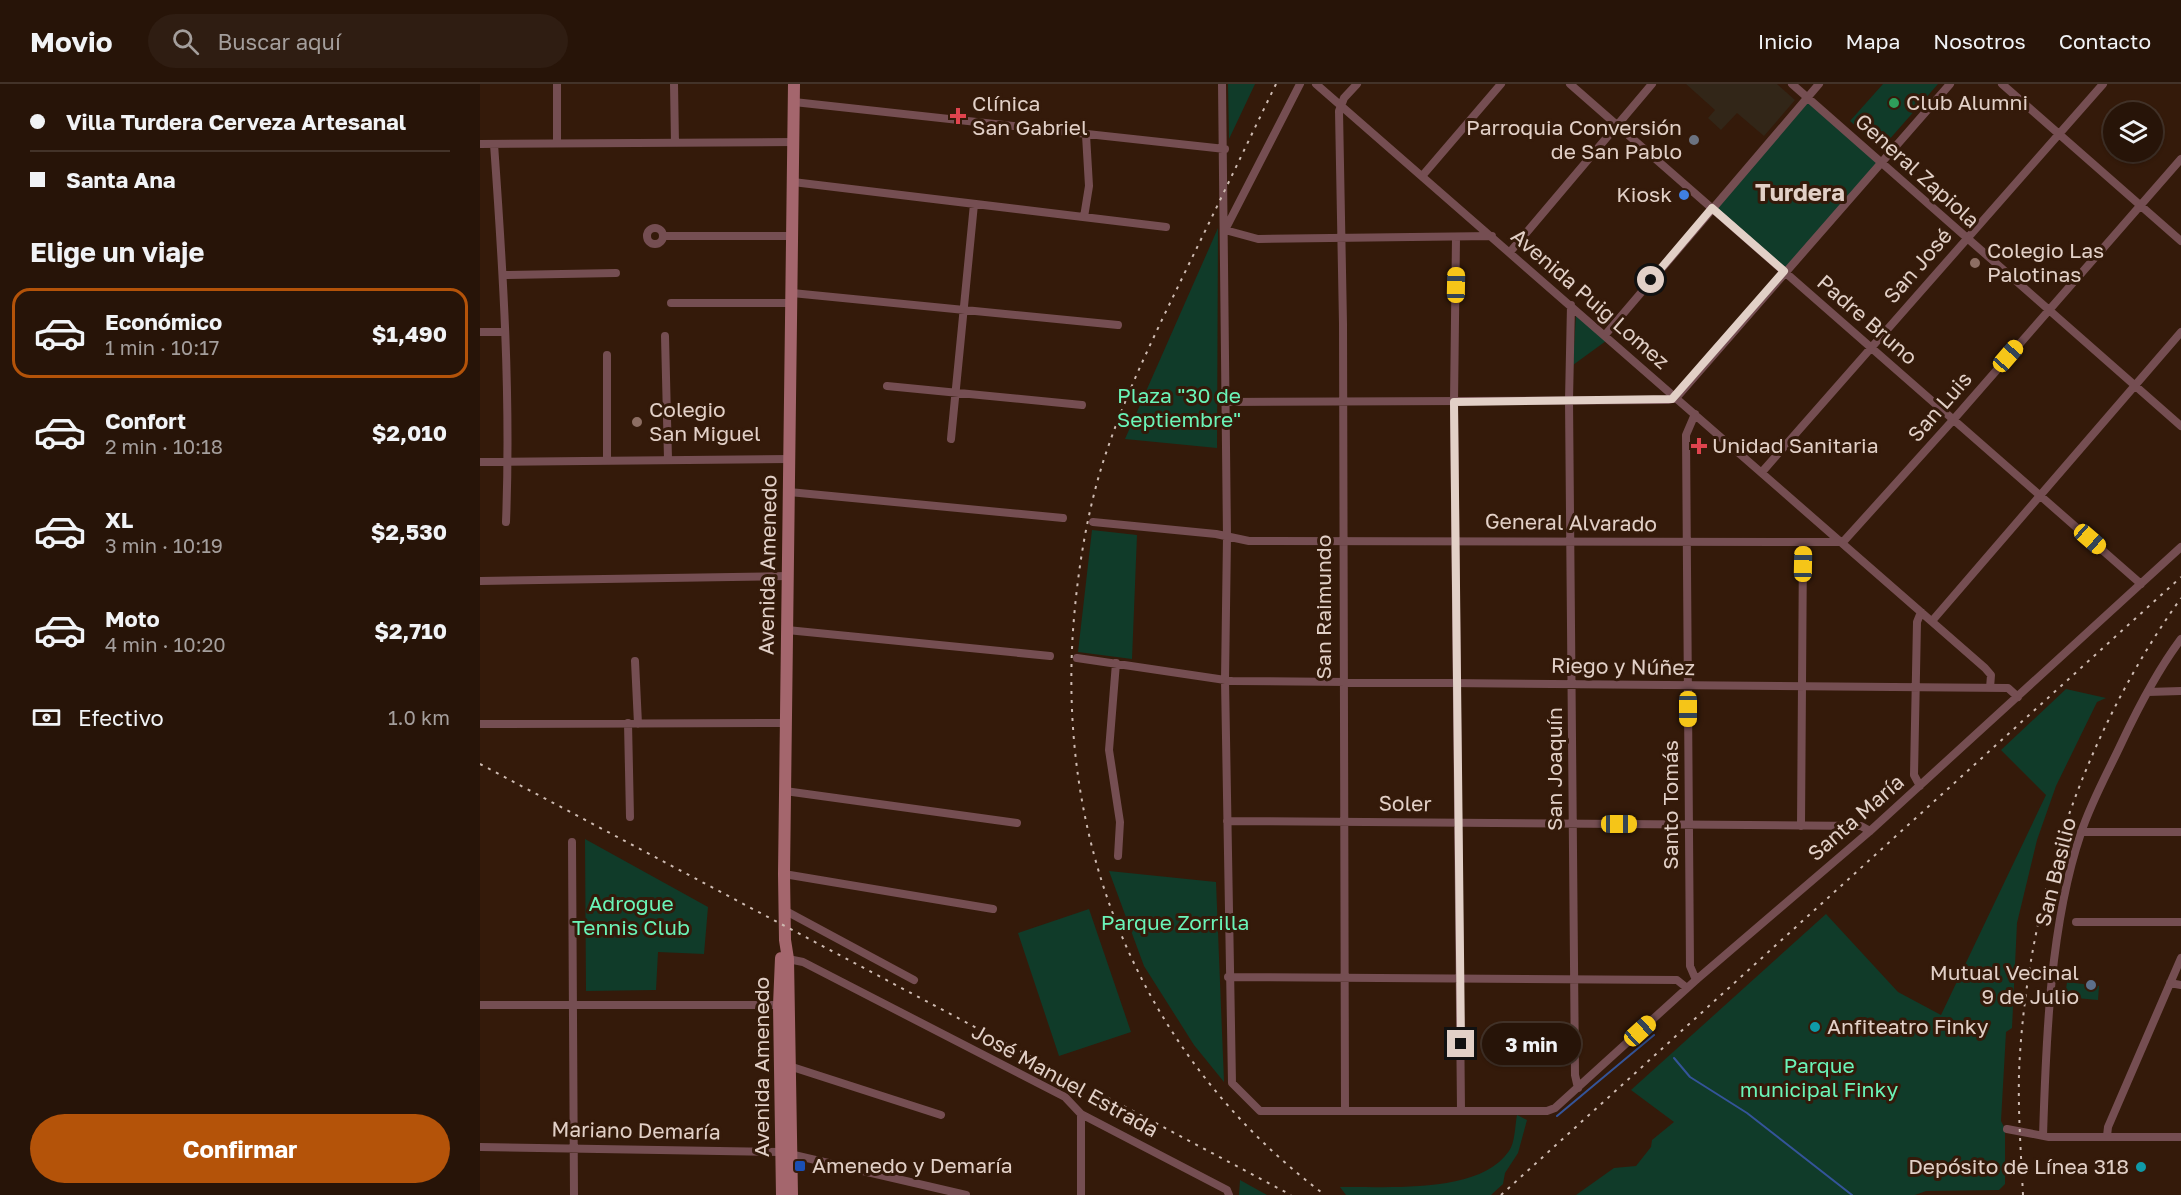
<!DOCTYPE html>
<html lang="es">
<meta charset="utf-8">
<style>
:root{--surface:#271408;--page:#2f1d12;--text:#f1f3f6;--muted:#a49e9c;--line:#433329;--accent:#b45309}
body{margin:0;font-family:"Golos Text",sans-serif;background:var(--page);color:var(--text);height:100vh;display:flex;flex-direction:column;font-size:22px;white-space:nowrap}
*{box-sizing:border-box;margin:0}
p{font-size:20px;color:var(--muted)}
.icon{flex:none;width:33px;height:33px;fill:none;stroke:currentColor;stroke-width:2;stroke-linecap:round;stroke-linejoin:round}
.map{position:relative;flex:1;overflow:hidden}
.details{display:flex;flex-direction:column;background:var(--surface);width:480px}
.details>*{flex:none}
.hud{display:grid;align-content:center;height:132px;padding:0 30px;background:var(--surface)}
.fabs{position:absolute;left:1623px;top:18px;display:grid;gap:12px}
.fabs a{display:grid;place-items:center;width:60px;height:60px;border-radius:50%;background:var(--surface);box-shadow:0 2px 4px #0004,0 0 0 2px var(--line);font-size:30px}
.end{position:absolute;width:27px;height:27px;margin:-14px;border:8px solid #e2d0c7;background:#111;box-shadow:0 0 0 3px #111}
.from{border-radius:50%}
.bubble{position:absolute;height:42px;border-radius:21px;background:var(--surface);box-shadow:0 2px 4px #0004,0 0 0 2px var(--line);font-size:20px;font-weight:700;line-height:42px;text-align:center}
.car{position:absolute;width:18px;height:36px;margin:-18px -9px;border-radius:8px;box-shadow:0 0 4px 2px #0007;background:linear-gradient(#f5c518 24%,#345 0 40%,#f5c518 0 76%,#345 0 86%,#f5c518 0)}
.hud b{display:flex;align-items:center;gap:21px;height:57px;font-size:22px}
.hud b+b{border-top:2px solid var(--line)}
.hud i{width:15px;height:15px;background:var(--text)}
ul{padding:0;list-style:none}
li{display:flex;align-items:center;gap:18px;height:90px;margin:0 12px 9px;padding:0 18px;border:3px solid transparent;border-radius:18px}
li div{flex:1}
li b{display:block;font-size:22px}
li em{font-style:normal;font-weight:700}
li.selected{border-color:var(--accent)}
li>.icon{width:54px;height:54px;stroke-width:1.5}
h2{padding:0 30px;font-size:27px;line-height:72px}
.pay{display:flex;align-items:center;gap:15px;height:66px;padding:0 30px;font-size:22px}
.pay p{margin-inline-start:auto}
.button{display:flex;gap:12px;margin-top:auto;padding:12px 30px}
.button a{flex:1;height:69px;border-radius:36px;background:var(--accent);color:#fff;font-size:24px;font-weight:700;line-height:69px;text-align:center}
header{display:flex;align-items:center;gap:36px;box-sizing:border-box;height:84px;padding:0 30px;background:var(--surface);border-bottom:2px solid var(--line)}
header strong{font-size:28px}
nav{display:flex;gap:33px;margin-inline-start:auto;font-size:21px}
.search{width:420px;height:54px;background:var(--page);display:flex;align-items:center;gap:15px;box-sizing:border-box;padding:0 21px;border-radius:33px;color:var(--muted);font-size:22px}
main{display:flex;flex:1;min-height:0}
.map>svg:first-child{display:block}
.education{fill:#322618}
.green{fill:#103b29}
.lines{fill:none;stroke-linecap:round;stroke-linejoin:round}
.stream{stroke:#345499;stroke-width:2}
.street{stroke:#754e52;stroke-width:8}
.secondary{stroke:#a4666d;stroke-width:12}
.rail{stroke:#cebbb2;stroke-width:2;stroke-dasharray:3 6;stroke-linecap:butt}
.route{stroke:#e2d0c7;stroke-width:8}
.leisure-dot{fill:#2e9e5b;stroke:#341a0a;stroke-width:2}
.health-dot{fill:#e0444e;stroke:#341a0a;stroke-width:2}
.worship-dot{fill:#6b7280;stroke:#341a0a;stroke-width:2}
.shop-dot{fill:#3f7fe0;stroke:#341a0a;stroke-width:2}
.education-dot{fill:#8d6e63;stroke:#341a0a;stroke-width:2}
.service-dot{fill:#5c6f8a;stroke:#341a0a;stroke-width:2}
.culture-dot{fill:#0f9aa8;stroke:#341a0a;stroke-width:2}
.transit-dot{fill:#1a4fb4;stroke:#341a0a;stroke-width:2}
.labels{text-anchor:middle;stroke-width:6;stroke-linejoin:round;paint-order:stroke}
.poi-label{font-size:21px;fill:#e2d0c7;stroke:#341a0a;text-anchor:start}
.street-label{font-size:21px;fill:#e2d0c7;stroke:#341a0a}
.park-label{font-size:21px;fill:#6af4b8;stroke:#341a0a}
.quarter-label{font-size:24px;font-weight:bold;fill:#e2d0c7;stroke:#341a0a}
</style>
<header>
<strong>Movio</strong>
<div class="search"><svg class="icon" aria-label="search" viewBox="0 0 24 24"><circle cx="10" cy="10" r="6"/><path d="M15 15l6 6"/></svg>Buscar aquí</div>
<nav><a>Inicio</a><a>Mapa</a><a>Nosotros</a><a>Contacto</a></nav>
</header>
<main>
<section class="details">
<div class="hud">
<b><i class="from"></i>Villa Turdera Cerveza Artesanal</b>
<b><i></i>Santa Ana</b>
</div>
<h2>Elige un viaje</h2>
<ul>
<li class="selected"><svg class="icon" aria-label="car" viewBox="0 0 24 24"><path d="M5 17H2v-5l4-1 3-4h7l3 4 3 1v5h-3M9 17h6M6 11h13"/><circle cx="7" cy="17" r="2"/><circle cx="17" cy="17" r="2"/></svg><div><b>Económico</b><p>1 min · 10:17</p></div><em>$1,490</em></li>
<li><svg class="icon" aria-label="car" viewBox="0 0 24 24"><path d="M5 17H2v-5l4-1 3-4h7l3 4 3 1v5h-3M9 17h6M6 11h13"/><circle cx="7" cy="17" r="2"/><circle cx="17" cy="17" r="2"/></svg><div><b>Confort</b><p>2 min · 10:18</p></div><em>$2,010</em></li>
<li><svg class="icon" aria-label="car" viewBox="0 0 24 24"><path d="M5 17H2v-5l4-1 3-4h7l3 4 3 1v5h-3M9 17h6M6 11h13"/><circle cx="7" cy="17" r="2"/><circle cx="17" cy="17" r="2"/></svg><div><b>XL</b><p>3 min · 10:19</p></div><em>$2,530</em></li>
<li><svg class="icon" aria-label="car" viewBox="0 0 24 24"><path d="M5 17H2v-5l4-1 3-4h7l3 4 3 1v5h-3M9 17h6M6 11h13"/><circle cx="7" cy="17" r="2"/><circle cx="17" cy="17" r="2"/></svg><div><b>Moto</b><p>4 min · 10:20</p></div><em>$2,710</em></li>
</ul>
<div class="pay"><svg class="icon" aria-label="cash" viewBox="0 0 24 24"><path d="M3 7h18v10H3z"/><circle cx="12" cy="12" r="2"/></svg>Efectivo<p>1.0 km</p></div>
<div class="button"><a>Confirmar</a></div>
</section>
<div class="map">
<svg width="1701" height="1111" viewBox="0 0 1701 1111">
<rect width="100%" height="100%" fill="#341a0a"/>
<path class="education" d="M1206,0h91l18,16 -31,36 -27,-23 -16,17 -13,-12 7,-8z"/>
<path class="green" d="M748,0h27l-26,55z
M1403,0h55l-57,65 -31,-28z
M1328,13l73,66 -97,108 -72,-63z
M738,144l-1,220 -92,-9z
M1096,230l30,27 -33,24z
M612,446l45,5 -5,124 -54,-7z
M1586,605l40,9 -9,4 -41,84 -19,54 -20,83 -5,105 -6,4 -5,89 4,8v55l-6,6 -73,1 -11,4h-339l38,-27 22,-2 15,-19 1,-7 22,-18 -43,-32 195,-176 72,78 43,23 105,-220 -45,-45z
M105,755l123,68 -4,47 -46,-2 -2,38 -70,1z
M629,787l107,11 8,200 -30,-37 -50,-79z
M609,825l42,123 -72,24 -41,-123z
M1587,898l32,4 -1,14 -33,-3z
M1037,1031l10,5 -9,33 -13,20 -2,11 -12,11h-145l-6,-8c47,-1 139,8 169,-36 6,-8 6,-26 8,-36z
M760,1096l27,15h-28z"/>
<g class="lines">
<path class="stream" d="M1194,974l16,19 57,36 105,82
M1077,1032l97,-81"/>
<path class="street" d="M77,0v59
M194,0l1,59
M742,0l5,453 -2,143 7,403 28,28h287l8,-3 141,-128 174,-149 311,-284
M820,0l-75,146 33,9 234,-3
M836,0l669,584 6,7 -1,13
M1090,0l571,500
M1312,0l389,342
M1522,0l179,157
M314,18l431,47
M0,60l314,-2
M14,60c9,126 17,252 12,378
M943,91l78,-91
M313,98l373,45
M604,133l5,-31 -3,-51
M167 152a8 8 0 1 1 16 0a8 8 0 1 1-16 0Z
M184,152h128
M976,154l-2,164 7,708
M1030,168l142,-168
M23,191l113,-2
M312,209l326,32
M191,219h121
M1091,221l-2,95 6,675 3,13
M0,248h24
M1125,251l214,-251
M185,252l3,123
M127,271v105
M407,302l195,19
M744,318l444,-2 8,-2 274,-314
M1215,330l-9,21 4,531 6,14
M471,355l23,-235
M0,378l310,-3
M1282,388l341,-388
M309,408l274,26
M613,438l123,12 33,7 594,1 111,-123 227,-260
M0,497l308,-5
M1452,537l249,-289
M307,546l263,26
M597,574l155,23 776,7 10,9
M155,577l3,63
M636,579l-7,87 11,72 -2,34
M1668,608l33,-1
M148,639l2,94
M0,640l305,-1
M1440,702l-6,-11 3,-153 4,-10
M305,707l232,32
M747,737l634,5 9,5
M1321,742l2,-282
M1601,748h100
M92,758l2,353
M304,790l209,35
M304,826l130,70
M1596,838h105
M308,875l15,3 262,135 16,17 146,76 2,5
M748,893l449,3 10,8
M1690,899l11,2
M0,921h303
M306,981l155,50
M865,1026l-2,-786 -4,-213 5,-13 13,-14
M601,1030v81
M1527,1045l42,8h132
M1563,1052c3,-96 7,-212 38,-303 10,-31 27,-61 41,-91 17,-36 35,-71 59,-103
M1627,1052l1,-9 73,-169
M0,1063l301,5 185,43"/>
<path class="secondary" d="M301,874l-2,47 3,190
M312,1111l-4,-236 -3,-19 -1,-66 10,-790"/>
<path class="rail" d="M796,0c-30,62 -59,123 -89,184 -30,62 -60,122 -82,188 -16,49 -25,100 -30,151 -23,230 63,448 250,588
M0,680l811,431
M1021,1111l680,-618
M1543,1111c-2,-41 -5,-82 -4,-122 7,-169 64,-338 162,-475"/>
</g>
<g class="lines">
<path class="route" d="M981,960l-7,-642 218,-3 112,-128 -72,-63 -61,72"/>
</g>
<circle class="leisure-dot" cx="1414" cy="19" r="6"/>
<g class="health-dot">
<path d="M475 23h6v6h6v6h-6v6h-6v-6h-6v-6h6z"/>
<path d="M1216 353h6v6h6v6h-6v6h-6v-6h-6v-6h6z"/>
</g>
<circle class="worship-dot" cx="1214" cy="56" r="6"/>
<circle class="shop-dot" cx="1204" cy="111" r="6"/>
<g class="education-dot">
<circle cx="1495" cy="179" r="6"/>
<circle cx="157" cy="338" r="6"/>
</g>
<circle class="service-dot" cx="1611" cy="901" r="6"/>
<g class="culture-dot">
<circle cx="1335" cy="943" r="6"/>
<circle cx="1661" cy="1083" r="6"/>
</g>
<rect class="transit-dot" x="314" y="1076" width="12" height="12" rx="3"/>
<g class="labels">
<g class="poi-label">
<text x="1426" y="26">Club Alumni</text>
<text x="492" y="27">Clínica<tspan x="492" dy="24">San Gabriel</tspan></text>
<text x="1202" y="51" text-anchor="end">Parroquia Conversión<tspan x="1202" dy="24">de San Pablo</tspan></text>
<text x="1192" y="118" text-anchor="end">Kiosk</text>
<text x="1507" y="174">Colegio Las<tspan x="1507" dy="24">Palotinas</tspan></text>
<text x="169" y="333">Colegio<tspan x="169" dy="24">San Miguel</tspan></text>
<text x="1232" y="369">Unidad Sanitaria</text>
<text x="1599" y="896" text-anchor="end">Mutual Vecinal<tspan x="1599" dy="24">9 de Julio</tspan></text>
<text x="1347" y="950">Anfiteatro Finky</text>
<text x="332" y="1089">Amenedo y Demaría</text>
<text x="1649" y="1090" text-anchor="end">Depósito de Línea 318</text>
</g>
<g class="street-label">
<text transform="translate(1437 87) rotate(42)" y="7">General Zapiola</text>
<text transform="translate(1438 182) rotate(-49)" y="7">San José</text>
<text transform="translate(1110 215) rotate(41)" y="7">Avenida Puig Lomez</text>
<text transform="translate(1387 236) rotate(41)" y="7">Padre Bruno</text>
<text transform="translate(1460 323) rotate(-49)" y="7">San Luis</text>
<text transform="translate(1091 439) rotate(1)" y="7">General Alvarado</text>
<text transform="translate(288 481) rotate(-89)" y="7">Avenida Amenedo</text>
<text transform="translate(844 523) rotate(-90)" y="7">San Raimundo</text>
<text transform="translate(1143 583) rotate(1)" y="7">Riego y Núñez</text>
<text transform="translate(1075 685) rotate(-90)" y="7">San Joaquín</text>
<text transform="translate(925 720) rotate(1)" y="7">Soler</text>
<text transform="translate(1191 721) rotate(-90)" y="7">Santo Tomás</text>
<text transform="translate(1376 734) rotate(-41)" y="7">Santa María</text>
<text transform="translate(1576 788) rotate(-76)" y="7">San Basilio</text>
<text transform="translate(282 983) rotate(-90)" y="7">Avenida Amenedo</text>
<text transform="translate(585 997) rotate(29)" y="7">José Manuel Estrada</text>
<text transform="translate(156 1047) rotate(1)" y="7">Mariano Demaría</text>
</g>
<g class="park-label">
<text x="699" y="319">Plaza "30 de<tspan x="699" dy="24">Septiembre"</tspan></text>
<text x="151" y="827">Adrogue<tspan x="151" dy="24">Tennis Club</tspan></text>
<text x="695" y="846">Parque Zorrilla</text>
<text x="1339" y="989">Parque<tspan x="1339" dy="24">municipal Finky</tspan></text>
</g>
<g class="quarter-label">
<text x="1320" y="117">Turdera</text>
</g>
</g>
</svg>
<div class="fabs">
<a><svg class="icon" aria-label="layers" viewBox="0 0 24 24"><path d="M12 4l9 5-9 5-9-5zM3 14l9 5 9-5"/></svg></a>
</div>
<i class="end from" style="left:1171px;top:196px"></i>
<i class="end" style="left:981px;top:960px"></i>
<div class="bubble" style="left:1002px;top:939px;width:99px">3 min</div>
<i class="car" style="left:976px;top:201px;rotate:1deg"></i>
<i class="car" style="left:1528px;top:272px;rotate:41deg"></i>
<i class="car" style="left:1610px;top:455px;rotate:131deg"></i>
<i class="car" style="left:1323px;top:480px;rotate:1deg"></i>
<i class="car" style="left:1208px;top:625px;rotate:180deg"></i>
<i class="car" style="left:1139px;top:740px;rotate:90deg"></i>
<i class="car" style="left:1160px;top:947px;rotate:48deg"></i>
</div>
</main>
